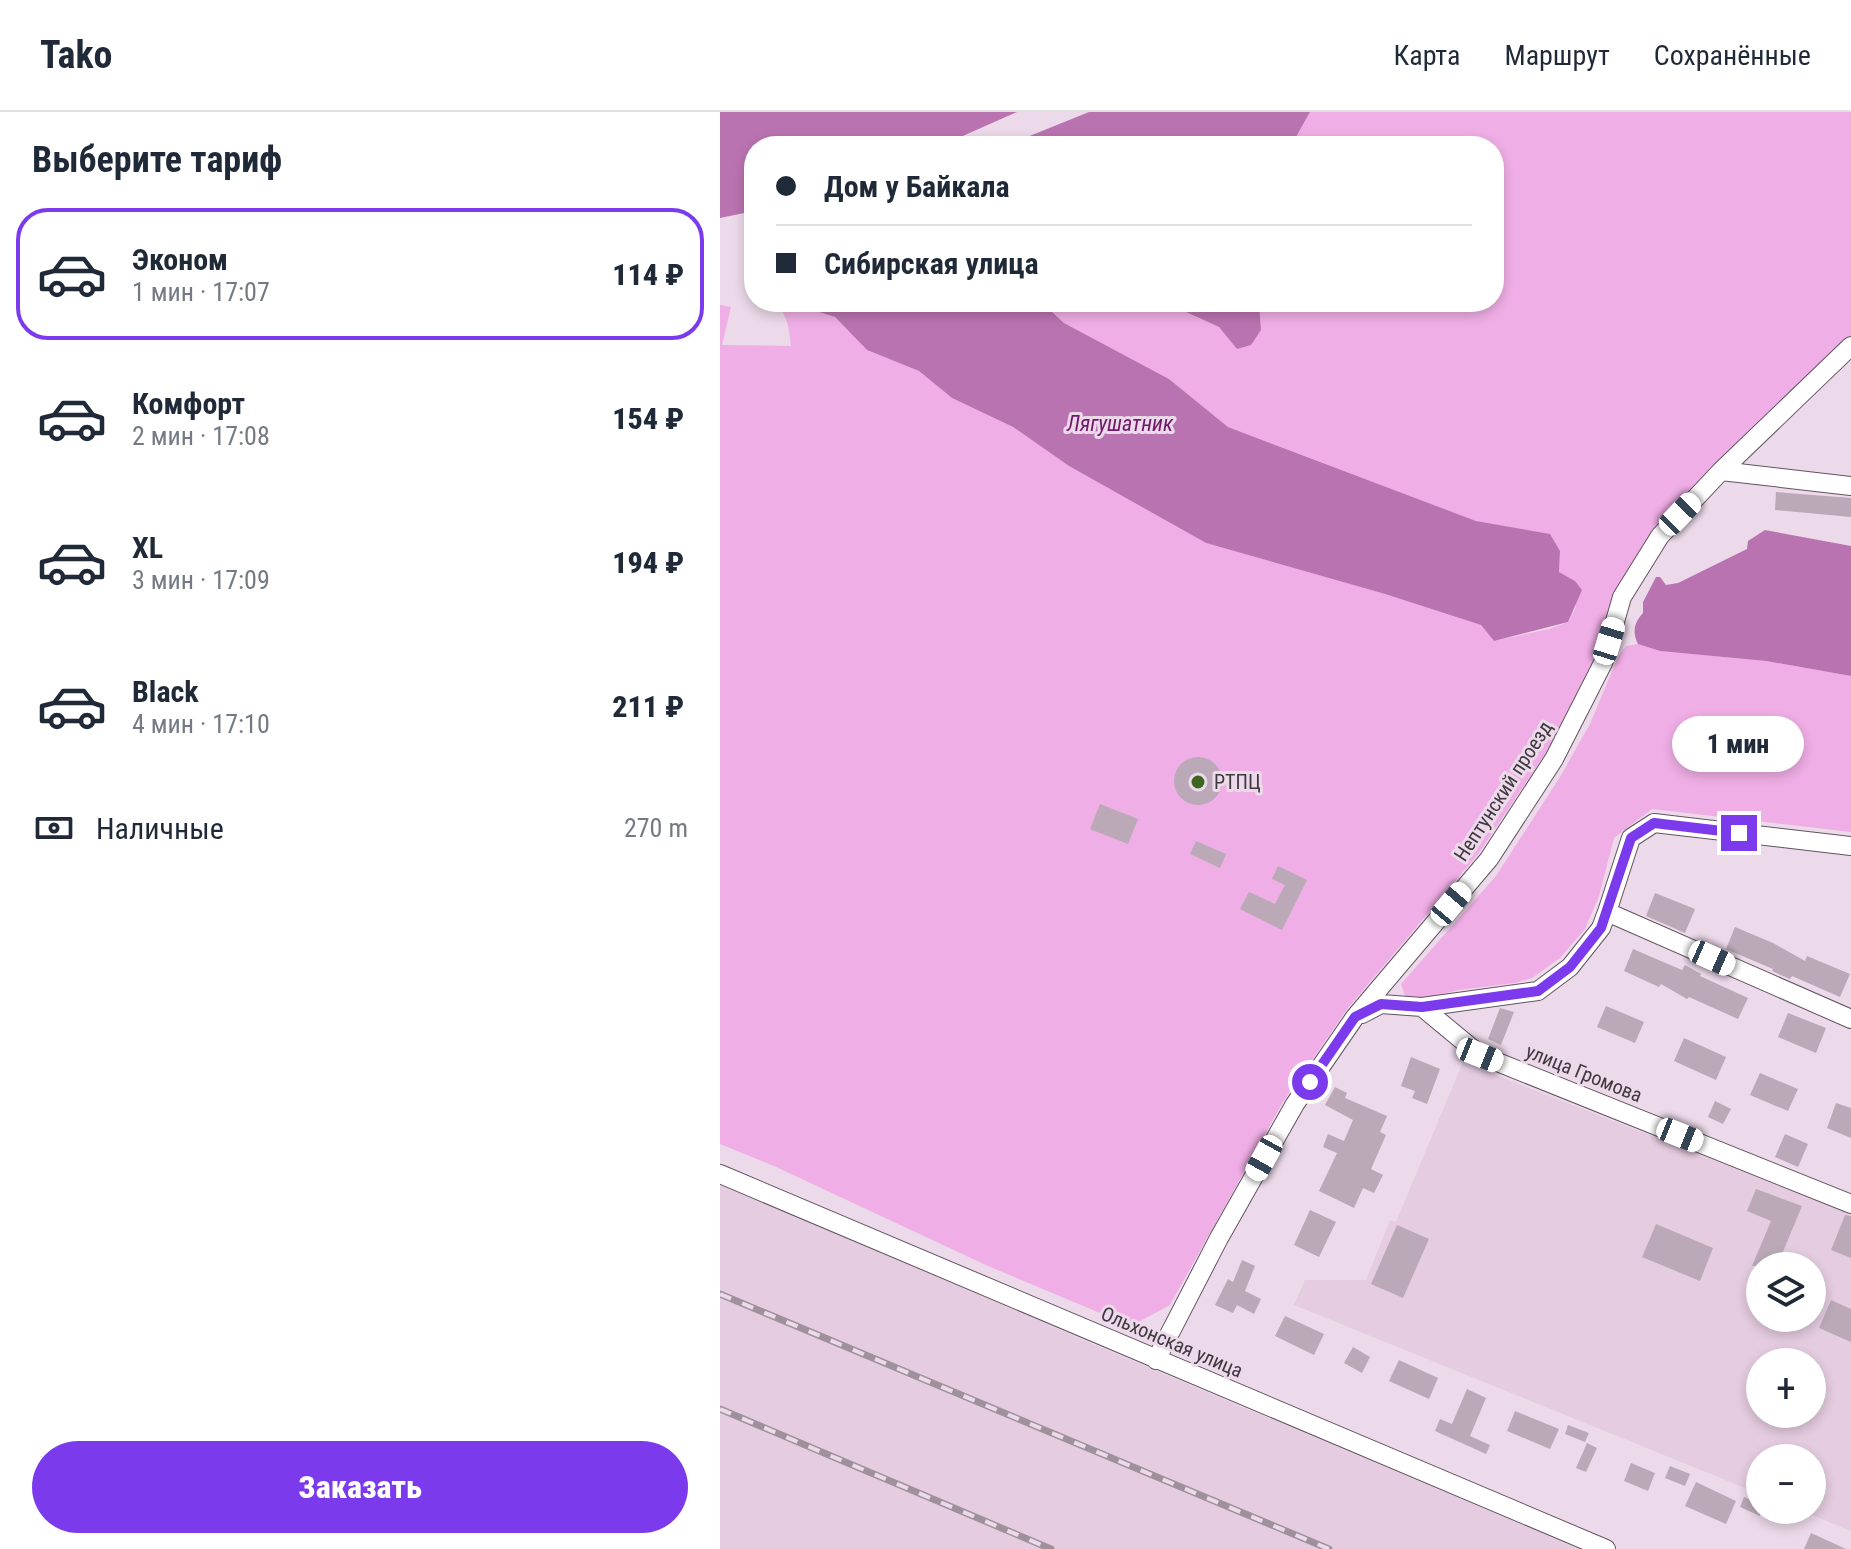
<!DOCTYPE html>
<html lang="ru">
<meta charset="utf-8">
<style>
:root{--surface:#fff;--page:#f2f2f3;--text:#1f2937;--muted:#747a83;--line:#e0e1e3;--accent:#7c3aed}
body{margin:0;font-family:"Roboto Condensed",sans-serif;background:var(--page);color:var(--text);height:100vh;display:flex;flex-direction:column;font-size:30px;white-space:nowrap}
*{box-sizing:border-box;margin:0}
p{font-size:26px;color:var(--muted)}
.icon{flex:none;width:44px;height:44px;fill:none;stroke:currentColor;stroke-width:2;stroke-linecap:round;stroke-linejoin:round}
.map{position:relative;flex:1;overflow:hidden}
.details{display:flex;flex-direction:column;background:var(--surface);width:720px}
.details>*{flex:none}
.hud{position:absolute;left:24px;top:24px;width:760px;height:176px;border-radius:32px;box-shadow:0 4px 12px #0003;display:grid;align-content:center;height:176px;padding:0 32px;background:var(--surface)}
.buttons{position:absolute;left:1026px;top:1140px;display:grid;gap:16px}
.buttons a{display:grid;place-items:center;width:80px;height:80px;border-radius:50%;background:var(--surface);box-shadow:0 4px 12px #0003;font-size:40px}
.end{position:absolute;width:36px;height:36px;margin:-18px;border:10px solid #7c3aed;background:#fff;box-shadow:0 0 0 4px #fff}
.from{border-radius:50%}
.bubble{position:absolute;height:56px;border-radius:28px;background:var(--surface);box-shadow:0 4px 12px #0003;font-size:26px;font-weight:800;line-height:56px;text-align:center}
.car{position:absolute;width:24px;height:48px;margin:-24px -12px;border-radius:10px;box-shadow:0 0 6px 2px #0007;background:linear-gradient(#fff 24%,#345 0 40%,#fff 0 76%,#345 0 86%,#fff 0)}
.hud b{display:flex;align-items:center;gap:28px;height:76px;font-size:30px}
.hud b+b{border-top:2px solid var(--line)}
.hud i{width:20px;height:20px;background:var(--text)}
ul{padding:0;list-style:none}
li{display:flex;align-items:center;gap:24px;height:132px;margin:0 16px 12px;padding:0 16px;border:4px solid transparent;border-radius:32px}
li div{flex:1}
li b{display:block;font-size:30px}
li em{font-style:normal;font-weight:800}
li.selected{border-color:var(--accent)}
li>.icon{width:72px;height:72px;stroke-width:1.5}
h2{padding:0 32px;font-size:36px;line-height:96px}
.pay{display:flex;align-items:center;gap:20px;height:88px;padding:0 32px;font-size:30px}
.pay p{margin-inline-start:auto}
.action{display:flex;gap:16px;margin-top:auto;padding:16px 32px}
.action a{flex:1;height:92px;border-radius:48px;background:var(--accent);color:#fff;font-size:32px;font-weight:800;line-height:92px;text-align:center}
header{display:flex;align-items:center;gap:48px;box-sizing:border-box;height:112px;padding:0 40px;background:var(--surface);border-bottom:2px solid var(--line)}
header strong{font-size:38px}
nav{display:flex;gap:44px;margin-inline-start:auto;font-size:28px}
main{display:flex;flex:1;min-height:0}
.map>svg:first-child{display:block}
.built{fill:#e5cce0;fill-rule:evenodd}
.green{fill:#efaee5}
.water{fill:#ba73b1}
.building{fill:#bba9b8}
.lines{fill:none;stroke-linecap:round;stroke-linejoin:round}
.minor-casing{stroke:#635360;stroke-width:20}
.minor{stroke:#fff;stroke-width:18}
.rail-casing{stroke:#9e919c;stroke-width:7}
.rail{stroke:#ecd9e9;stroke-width:4;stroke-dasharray:12;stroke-linecap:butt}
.route{stroke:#7c3aed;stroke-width:10}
.poi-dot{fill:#3d6623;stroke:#ecd9e9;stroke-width:3}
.labels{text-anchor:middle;stroke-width:6;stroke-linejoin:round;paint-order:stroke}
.poi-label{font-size:20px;fill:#40393f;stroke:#ecd9e9;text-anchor:start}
.street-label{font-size:20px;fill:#40393f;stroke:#ecd9e9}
.water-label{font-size:22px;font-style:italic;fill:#6f1968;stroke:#ecd9e9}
</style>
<header>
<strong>Tako</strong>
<nav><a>Карта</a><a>Маршрут</a><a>Сохранённые</a></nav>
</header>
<main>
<section class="details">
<h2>Выберите тариф</h2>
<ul>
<li class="selected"><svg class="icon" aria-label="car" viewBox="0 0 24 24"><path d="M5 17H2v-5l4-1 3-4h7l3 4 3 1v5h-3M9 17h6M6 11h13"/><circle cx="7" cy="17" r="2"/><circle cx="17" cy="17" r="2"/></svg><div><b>Эконом</b><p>1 мин · 17:07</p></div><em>114 ₽</em></li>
<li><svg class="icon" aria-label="car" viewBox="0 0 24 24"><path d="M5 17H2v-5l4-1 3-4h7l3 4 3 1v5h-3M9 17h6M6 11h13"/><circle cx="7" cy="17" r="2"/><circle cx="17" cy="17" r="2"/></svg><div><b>Комфорт</b><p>2 мин · 17:08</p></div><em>154 ₽</em></li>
<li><svg class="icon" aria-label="car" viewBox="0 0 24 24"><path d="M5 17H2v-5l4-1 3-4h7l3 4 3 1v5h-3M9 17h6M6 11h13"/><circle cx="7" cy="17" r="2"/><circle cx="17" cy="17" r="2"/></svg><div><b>XL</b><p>3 мин · 17:09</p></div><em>194 ₽</em></li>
<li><svg class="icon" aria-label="car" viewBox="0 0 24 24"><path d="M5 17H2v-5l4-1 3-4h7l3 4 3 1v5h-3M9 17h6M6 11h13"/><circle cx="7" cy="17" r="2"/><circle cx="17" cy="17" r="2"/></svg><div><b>Black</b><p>4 мин · 17:10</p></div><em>211 ₽</em></li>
</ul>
<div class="pay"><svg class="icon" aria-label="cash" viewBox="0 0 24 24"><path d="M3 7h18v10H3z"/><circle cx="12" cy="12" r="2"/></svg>Наличные<p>270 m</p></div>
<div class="action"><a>Заказать</a></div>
</section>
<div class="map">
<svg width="1131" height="1437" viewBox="0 0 1131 1437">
<rect width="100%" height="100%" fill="#ecd9e9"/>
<path class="built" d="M743,950l388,152v317l-51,-21h12v-52h-52v36l-466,-189 11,-25h61l24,-60 6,2zM1040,1154h52v52h-52zM1040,1250h52v52h-52z
M0,1073l142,58 219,96 499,210h-860z"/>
<path class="green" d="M590,0h541v225l-155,147 -41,44 -41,67 -20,64 -47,92 -68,102 -131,155 -65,94 -113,203 -39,21 -143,-60 -214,-100 -54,-22v-839l11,2 -9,38 69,1c-2,-18 -3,-30 -16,-44h12l48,15 32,33 52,21 33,27 61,29 56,39 137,77 179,51 96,31 13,16 55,-12 19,-7 8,-15 -1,-26 -16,-9 1,-21 -10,-16 -74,-14 -248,-94 -59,-48 -105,-56 -14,-13 8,-8h106l55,25 42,3 -2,-28h235v-156h-203z
M918,532l22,7 106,10 85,15v156l-199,-23 -38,29 -15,58 -14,33 -25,29 -28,20 -17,5 -56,7 -34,8 -20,-2 -4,-12 95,-108 64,-99 30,-53 28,-67 8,-11z"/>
<path class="water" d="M0,0h297l-77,34h-186v65l-34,7z
M369,0h221l-19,34h-286z
M67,190h271l-7,9 13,12 105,56 59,48 248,94 74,13 10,17 -1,21 16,9 7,9 -14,32 -74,19 -13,-16 -96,-31 -179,-51 -137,-77 -56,-39 -61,-29 -33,-27 -52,-21 -32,-33z
M444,190h95l2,28 -10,15 -14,4 -18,-22z
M1045,418l86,16v130l-85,-15 -106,-10 -22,-7c-6,-12 -4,-21 5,-31v-11l13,-25h4l6,8 12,-2 69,-34 1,-8z"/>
<path class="building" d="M1056,380l75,6v19l-76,-7z
M454 669a24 24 0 1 1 48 0a24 24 0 1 1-48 0Z
M380,692l38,15 -10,25 -38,-15z
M476,729l30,13 -6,14 -30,-14z
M558,754l29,14 -25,50 -42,-21 9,-17 26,12 10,-19 -13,-6z
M935,781l40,16 -10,24 -39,-17z
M1015,815l38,16 32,18 2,-5 43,18 -10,23 -48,-21 -2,3 -18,-8 1,-2 -47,-20z
M913,837l49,21 3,-5 16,9 -1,2 48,22 -10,21 -49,-22 -2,2 -26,-15 -2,3 -35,-16z
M886,894l38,16 -9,21 -38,-16z
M780,896l14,4 -13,33 -13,-6z
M1068,901l38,15 -10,25 -38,-16z
M964,926l42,19 -10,23 -42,-19z
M691,945l29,12 -13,35 -15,-6 3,-7 -14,-5z
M1040,961l38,16 -10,22 -38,-16z
M615,975l12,6 -2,5 42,18 -7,16 6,3 -15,34 12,6 -9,18 -11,-5 -9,20 -35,-17 18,-38 -14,-6 5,-13 16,7 9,-21 -28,-15z
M995,989l16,8 -8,15 -15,-7z
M1116,991l15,5v30l-24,-10z
M1065,1022l23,10 -10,23 -23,-10z
M1036,1077l46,17 -25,60h-25l19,-45 -24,-10z
M590,1098l26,12 -17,35 -25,-12z
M1125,1103l6,1v42l-20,-8z
M936,1112l57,24 -13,33 -58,-24z
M677,1113l32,14 -26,59 -32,-14z
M522,1148l13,6 -10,25 16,8 -7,15 -17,-9 -4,8 -18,-8 13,-26 5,3z
M1111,1188l20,9v33l-32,-14z
M565,1204l39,18 -10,21 -39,-19z
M633,1235l17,10 -8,16 -18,-10z
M679,1248l39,18 -9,21 -40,-18z
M747,1277l19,9 -16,38 20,9 -4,9 -51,-23 5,-12 12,5z
M795,1299l44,18 -9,20 -43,-18z
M848,1313l21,8 -4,9 -20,-8z
M867,1331l10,5 -11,24 -10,-4z
M911,1351l24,10 -7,18 -24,-10z
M950,1354l20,8 -5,12 -20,-8z
M976,1370l40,19 -10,23 -41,-18z
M1024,1385l16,6v13l-20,-9z
M1091,1421l35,16h-42z"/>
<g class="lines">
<defs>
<path id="minor" d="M1001,359l130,15
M887,800l24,-74 23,-15 197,23
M702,895l116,-16 32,-24 31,-39 6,-16 244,107
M642,902l19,-10 41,3 58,48 371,149
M0,1062l886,375
M436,1248l63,-122 76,-134 60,-87 134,-158 65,-100 49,-96 19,-66 38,-61 61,-65 130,-125"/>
</defs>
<use href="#minor" class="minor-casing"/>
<use href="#minor" class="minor"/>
<defs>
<path id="rail" d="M0,1182l609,255
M0,1297l331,140"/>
</defs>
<use href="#rail" class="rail-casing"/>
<use href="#rail" class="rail"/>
</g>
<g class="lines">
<path class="route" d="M590,970l45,-65 26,-13 41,3 116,-16 32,-24 31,-39 30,-90 23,-15 85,10"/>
</g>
<circle class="poi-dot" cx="478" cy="670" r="8"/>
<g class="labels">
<g class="poi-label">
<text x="494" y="677">РТПЦ</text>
</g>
<g class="street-label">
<text transform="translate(783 679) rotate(-57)" y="7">Нептунский проезд</text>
<text transform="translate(864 961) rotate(22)" y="7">улица Громова</text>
<text transform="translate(452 1230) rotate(23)" y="7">Ольхонская улица</text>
</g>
<g class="water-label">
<text x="400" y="319">Лягушатник</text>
</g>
</g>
</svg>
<div class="buttons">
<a><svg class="icon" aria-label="layers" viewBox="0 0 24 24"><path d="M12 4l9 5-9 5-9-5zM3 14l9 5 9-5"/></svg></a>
<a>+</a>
<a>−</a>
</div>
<i class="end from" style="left:590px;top:970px"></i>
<i class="end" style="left:1019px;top:721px"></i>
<div class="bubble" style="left:952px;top:604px;width:132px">1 мин</div>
<i class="car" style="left:960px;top:402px;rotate:44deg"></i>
<i class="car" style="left:889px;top:529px;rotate:17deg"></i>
<i class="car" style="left:731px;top:792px;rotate:40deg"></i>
<i class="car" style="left:992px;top:846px;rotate:114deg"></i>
<i class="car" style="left:760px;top:943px;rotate:112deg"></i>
<i class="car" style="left:960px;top:1023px;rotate:112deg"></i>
<i class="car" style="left:544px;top:1046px;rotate:209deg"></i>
<div class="hud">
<b><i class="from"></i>Дом у Байкала</b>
<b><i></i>Сибирская улица</b>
</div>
</div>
</main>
